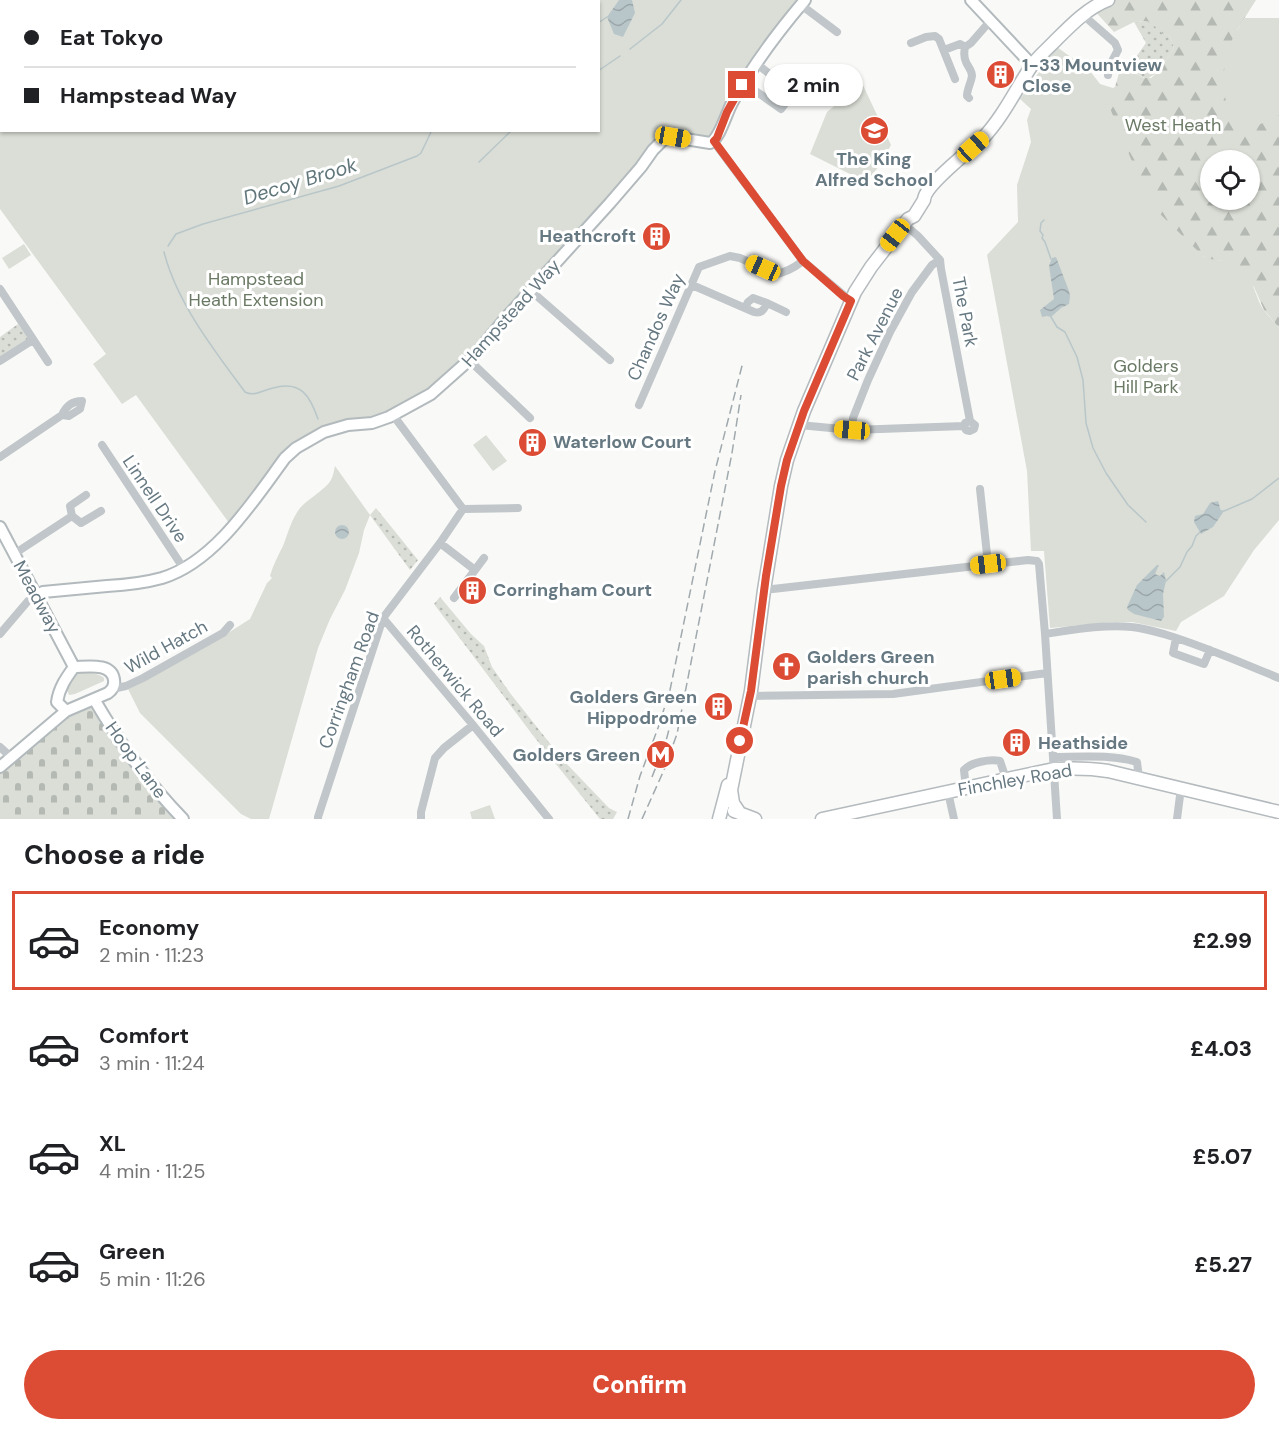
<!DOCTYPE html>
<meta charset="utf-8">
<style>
:root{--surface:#fff;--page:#f6f6f6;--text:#202124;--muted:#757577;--line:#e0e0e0;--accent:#dc4c35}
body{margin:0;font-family:"DM Sans",sans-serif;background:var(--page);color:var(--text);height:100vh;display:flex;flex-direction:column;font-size:22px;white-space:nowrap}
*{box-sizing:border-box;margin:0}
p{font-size:20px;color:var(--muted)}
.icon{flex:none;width:33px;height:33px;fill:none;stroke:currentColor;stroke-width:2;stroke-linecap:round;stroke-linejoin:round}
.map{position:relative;height:819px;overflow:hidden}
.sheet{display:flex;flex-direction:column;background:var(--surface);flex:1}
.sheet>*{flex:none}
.hud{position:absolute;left:0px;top:0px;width:600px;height:132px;box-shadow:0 2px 4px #0004;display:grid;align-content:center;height:132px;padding:0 24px;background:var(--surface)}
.fabs{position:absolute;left:1200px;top:150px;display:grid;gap:12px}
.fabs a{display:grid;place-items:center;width:60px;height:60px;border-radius:50%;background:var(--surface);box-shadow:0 2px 4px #0004;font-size:30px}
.end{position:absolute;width:27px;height:27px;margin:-14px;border:8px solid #dc4c35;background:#fff;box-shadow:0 0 0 3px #fff}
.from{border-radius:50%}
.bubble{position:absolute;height:42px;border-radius:21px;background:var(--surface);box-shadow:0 2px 4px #0004;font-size:20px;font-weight:800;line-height:42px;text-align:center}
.car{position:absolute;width:18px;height:36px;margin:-18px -9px;border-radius:8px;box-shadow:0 0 4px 2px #0007;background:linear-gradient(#f5c518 24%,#345 0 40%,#f5c518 0 76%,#345 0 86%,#f5c518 0)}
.hud b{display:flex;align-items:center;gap:21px;height:57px;font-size:22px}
.hud b+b{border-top:2px solid var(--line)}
.hud i{width:15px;height:15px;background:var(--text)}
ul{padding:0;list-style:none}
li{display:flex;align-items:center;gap:18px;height:99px;margin:0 12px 9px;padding:0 12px;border:3px solid transparent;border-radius:0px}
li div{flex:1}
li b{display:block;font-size:22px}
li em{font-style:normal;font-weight:800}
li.selected{border-color:var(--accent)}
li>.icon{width:54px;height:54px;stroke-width:1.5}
h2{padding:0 24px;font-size:27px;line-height:72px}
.action{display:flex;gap:12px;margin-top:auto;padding:12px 24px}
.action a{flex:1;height:69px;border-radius:36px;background:var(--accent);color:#fff;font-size:24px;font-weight:800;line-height:69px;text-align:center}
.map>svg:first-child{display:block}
.grass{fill:url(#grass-dots)}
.forest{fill:url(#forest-firs);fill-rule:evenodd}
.cemetery{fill:url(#cemetery-stones)}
.green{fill:#daded6}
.water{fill:url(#water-waves)}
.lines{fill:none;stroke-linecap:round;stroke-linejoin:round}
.stream{stroke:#b9c6c9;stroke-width:1.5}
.secondary-casing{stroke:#b3babd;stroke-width:14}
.primary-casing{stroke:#b4babd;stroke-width:15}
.street{stroke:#c0c6c9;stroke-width:8}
.secondary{stroke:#fff;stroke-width:10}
.primary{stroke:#fff;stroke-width:12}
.rail{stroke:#a0a9ad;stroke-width:1.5;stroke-dasharray:9 4.5;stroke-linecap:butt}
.route{stroke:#dc4c35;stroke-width:8}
.labels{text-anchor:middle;stroke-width:6;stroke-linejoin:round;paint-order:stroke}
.poi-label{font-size:18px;font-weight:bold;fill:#667881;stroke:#fff;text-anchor:start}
.park-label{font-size:18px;fill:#6a7964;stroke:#fff}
.street-label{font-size:18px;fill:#667881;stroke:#fff}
.water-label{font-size:20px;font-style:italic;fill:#60767b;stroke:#fff}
</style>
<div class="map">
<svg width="1279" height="819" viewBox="0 0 1279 819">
<defs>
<pattern id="grass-dots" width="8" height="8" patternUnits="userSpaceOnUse" patternTransform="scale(1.5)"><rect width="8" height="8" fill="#daded6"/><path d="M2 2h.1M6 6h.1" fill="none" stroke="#b5b9b3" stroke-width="1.8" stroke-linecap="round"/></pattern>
<pattern id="forest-firs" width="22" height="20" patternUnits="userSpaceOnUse" patternTransform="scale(1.5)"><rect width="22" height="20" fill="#daded6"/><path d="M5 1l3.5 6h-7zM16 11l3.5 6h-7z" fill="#b5b9b3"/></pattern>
<pattern id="cemetery-stones" width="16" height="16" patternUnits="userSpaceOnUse" patternTransform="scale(1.5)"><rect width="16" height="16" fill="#daded6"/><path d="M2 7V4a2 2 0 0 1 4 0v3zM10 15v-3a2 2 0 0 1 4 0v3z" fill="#b5b9b3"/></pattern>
<pattern id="water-waves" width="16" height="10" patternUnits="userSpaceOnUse" patternTransform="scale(1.5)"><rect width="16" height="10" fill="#b9c6c9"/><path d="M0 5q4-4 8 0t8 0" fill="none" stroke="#9aa6a9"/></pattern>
</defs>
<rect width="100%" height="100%" fill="#f9f9f7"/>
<path class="grass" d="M0,0h358l-3,2h-353l-1,10 -1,-2z
M1145,21l6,1 11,10 8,4 4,12 -16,24 -11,7 -16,-8h-5l20,-28 -12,-21z
M18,324l11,16 -29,18v-21z
M376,508l42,52 -8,10 -40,-55z
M440,597l31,37 13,12 8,21 18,26 53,67 46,48 8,4 -4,7h-13l-65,-81 -101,-134z"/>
<path class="forest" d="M1108,0h148l-19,30 42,77v221l-15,-18 -10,-23 -30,-26 -13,-1 -8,-4 -8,9 -113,-158 18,-23 13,4 2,-1 5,-17 11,1 13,7h7l7,-6 16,-24 -4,-12 -8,-3 -12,-11 -5,-1 -11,1 -20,10 -22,-24zM1210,160h40v40h-40z"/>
<path class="cemetery" d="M94,699l89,120h-183v-50l66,-58z"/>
<path class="green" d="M477,0h328l-49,63 -39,75h-50l-197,223 -77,54 -45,10 -63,33 -53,69 -96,-132 -14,9 -29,-40 13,-10 -106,-145v-122h2v43h596v-128l-122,-1z
M1245,18h34v97c-9,5 -20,11 -30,12 -28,2 -27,-53 -23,-71 4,-14 11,-27 19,-38z
M1057,47l33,24 10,13 31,75 25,51 47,46c11,6 26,3 37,11 13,10 15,29 23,42 5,7 11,12 16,19v192l-25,30 -30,46 -43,26 -5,9 -44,-9h-20l-62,6 -6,-77h-13l-4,-80 -40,-216 31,-33 -1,-37 14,-43 -4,-22 4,-11 -11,-10z
M862,83l29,62 -11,20 -14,17 -56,-28 17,-42z
M24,244l7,11 -22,14 -7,-11z
M486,435l21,26 -14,10 -20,-26z
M335,466l35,49 -6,15 -5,23 -14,37 -15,29 -12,29 -49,171h-18l-10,-5 -101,-101 -12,-24 89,-49 33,-21 17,-36 5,-5 -2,-2c3,-11 8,-20 13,-30 5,-13 8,-26 17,-38 9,-10 25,-18 31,-28 2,-4 3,-9 4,-14z
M78,672c9,1 19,0 26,6v3l-29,13 -6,1 -2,-5 9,-16z
M490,805l5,14h-23l-2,-7z"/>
<path class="water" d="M619,0h13l3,13 -12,24 -9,-3 -7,-17z
M1056,257l13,34 1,5 -1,8 -8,4 -10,9 -4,-1 -5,1 -2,-7 14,-11 -5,-33 3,-8z
M1218,501l3,10h3l-11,16 -12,7 -7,-12 1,-6 8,-2 7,-11z
M335 532a7 7 0 1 1 14 0a7 7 0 1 1-14 0Z
M1157,565h2l-4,9 5,2 4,-4 2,9 -3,13 1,23 -3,4 -27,-7 -6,-4 -1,-3 10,-22z"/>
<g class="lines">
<path class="stream" d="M598,23l9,-6
M630,49l32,-25 19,-24
M598,71l22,-15
M479,162l33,-32
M1044,220l-3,3 -1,8 3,4 -1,3 3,4 6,17
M168,246l8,-12 27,-10 136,-38 78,-30 4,-3 11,-23
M164,252c13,51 50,98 81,140 10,5 18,-2 28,-4 28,-8 37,8 45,31
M1051,317l6,10 8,5 12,25 6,23 3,43 7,25 13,25 22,32 18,17
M1221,511h3l28,-12 27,-21
M1166,581l14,-14 7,-15 5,-6 4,-10 4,-4"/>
<defs>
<path id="secondary" d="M971,0l61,65
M469,2l1,-2
M0,60l2,-1
M0,527l74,140
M37,595l6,-3c21,-2 43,-4 64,-6 18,-1 37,-3 55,-8 53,-16 92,-78 123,-120l11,-10 28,-16 24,-7 24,-2 17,-6 42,-23 45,-40 28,-34 106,-117 31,-36 12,-17 10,-10 10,-3 37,6c10,-5 16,-29 22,-40 20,-37 45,-70 73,-103
M74,667c12,0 38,-5 40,13 1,6 -2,10 -6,13l-42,18 -9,-9c2,-14 9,-24 17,-35z
M94,699c25,43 54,84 89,120
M0,767l66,-56"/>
<path id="primary" d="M734,811l21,8
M739,812l-6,-9 -2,-13 20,-99 13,-101 17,-104 6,-26 17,-49 51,-119 16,-25 37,-48 6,-3 10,-16c0,-15 47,-50 59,-62 20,-21 33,-49 49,-73 6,-8 15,-16 22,-23 16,-16 33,-34 54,-42
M719,819l9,-34
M822,819l232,-50c18,-1 36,-1 54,2l171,41"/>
</defs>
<use href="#secondary" class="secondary-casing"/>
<use href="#primary" class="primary-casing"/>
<path class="street" d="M801,5l36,27
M0,10l2,2
M1083,15l32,28 3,7 -8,15 -2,10
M911,43l15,-6 9,-1 4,3 16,40
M944,50l16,-6 5,3
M743,82l38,27 12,-16 -37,-30
M969,98l-2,-2c0,-7 4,-13 5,-20 0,-6 -4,-9 -6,-14 -2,-4 -2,-10 -1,-15l6,-4 20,-23
M714,142l89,119 48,40
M904,224l14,12 22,24 1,9 29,152 5,4 -1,4 -4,2 -4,-1 -2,-4 1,-3 5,-2
M692,285l62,27c7,2 10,-2 13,-9l-14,-5 -5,4 -3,6
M0,289l48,73
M530,290l80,70
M767,303l19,9
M0,361l33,-21
M470,361l60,57
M639,405l60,-138 31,-11 10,2 35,16c11,-1 20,-7 28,-13
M799,425l53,5 112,-4
M852,430l1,-12 15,-38 22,-48 22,-40 20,-27 8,-5
M102,445l82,124
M0,457l62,-42c4,-9 10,-14 20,-14l-2,8 -11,7 -7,-1
M980,489l8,75
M86,495l-16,11 2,10 9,7 20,-12
M463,509l55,-1
M440,543l35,27
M14,554l58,-38
M764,590l264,-30 9,1 2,3 6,70 12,185
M454,598l30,-40
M383,618l90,107 76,94
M0,634l28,-33 9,-6
M1045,634c27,-4 59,-10 87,-7 12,1 24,5 35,8 39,12 75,28 112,43
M1176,638l-3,15 31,11 6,-14
M112,689l14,-3 17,-8 80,-45 7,-8
M750,696l143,-2 154,-21
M0,747l11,10
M1053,757c28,0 57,-3 84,5l2,16
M966,788l-2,-18c7,-8 26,-11 36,-9l6,18
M948,792l6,27
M318,819v-2l65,-199 57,-75 23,-34 -70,-94
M421,819v-7l14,-54 9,-10 29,-23
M1177,819l4,-31"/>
<use href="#secondary" class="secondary"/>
<use href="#primary" class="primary"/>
<path class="rail" d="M652,777l14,-36 7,-27
M628,819l12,-43 18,-48 12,-38 45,-219 28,-109
M642,819l22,-49 13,-36 55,-281 9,-58"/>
</g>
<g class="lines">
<path class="route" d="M740,741l11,-50 15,-115 15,-90 6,-26 17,-49 47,-110 -8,-5 -40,-35 -89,-120 3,-3 10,-26 15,-27"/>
</g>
<defs>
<symbol id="building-disc" viewBox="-11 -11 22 22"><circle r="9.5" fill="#dc4c35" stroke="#fff"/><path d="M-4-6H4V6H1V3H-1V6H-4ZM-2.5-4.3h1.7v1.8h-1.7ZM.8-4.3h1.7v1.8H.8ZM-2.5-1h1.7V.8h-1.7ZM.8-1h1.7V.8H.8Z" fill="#fff"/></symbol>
<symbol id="school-disc" viewBox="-11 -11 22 22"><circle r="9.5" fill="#dc4c35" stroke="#fff"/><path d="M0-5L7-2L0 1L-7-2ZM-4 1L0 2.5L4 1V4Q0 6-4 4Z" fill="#fff"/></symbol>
<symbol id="church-disc" viewBox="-11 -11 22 22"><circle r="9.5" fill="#dc4c35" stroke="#fff"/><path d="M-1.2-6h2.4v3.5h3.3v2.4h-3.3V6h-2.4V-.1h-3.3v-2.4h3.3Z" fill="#fff"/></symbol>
<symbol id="metro-disc" viewBox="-11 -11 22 22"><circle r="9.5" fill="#dc4c35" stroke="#fff"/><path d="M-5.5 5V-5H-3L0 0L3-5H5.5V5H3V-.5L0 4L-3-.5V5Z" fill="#fff"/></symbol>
</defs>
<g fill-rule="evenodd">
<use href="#building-disc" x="984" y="58" width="33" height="33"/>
<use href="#school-disc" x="858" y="114" width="33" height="33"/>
<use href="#building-disc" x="640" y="220" width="33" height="33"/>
<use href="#building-disc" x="516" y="426" width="33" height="33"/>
<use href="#building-disc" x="456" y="574" width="33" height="33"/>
<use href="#church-disc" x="770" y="650" width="33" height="33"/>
<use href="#building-disc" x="702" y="690" width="33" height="33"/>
<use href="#building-disc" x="1000" y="726" width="33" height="33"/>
<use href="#metro-disc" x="644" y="738" width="33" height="33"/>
</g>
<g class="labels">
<g class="poi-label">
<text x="1022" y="71">1-33 Mountview<tspan x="1022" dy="21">Close</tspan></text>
<text x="874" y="165" text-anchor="middle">The King<tspan x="874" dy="21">Alfred School</tspan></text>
<text x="636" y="242" text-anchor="end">Heathcroft</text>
<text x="553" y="448">Waterlow Court</text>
<text x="493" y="596">Corringham Court</text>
<text x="807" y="663">Golders Green<tspan x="807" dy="21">parish church</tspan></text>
<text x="697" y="703" text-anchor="end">Golders Green<tspan x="697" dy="21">Hippodrome</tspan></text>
<text x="1038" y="749">Heathside</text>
<text x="640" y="761" text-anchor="end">Golders Green</text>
</g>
<g class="park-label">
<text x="1173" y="131">West Heath</text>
<text x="256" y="285">Hampstead<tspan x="256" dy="21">Heath Extension</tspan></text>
<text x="1146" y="372">Golders<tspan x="1146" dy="21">Hill Park</tspan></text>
</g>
<g class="street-label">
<text transform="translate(965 312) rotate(79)" y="6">The Park</text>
<text transform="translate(511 313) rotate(-48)" y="6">Hampstead Way</text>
<text transform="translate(656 327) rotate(-66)" y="6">Chandos Way</text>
<text transform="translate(875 334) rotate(-63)" y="6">Park Avenue</text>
<text transform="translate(155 499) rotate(56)" y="6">Linnell Drive</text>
<text transform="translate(37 597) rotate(62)" y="6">Meadway</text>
<text transform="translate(166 647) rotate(-29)" y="6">Wild Hatch</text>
<text transform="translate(349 680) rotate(-70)" y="6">Corringham Road</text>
<text transform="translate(455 681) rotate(50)" y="6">Rotherwick Road</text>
<text transform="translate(136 760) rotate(54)" y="6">Hoop Lane</text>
<text transform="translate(1015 780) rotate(-10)" y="6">Finchley Road</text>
</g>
<g class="water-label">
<text transform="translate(300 181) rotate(-17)" y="7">Decoy Brook</text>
</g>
</g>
</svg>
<div class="fabs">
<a><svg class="icon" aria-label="locate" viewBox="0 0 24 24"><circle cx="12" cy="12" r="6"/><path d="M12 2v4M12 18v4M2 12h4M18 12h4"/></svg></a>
</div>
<i class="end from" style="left:740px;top:741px"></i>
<i class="end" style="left:742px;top:85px"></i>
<div class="bubble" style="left:764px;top:64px;width:99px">2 min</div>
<i class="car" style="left:673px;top:137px;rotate:100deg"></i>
<i class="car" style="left:973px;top:147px;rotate:48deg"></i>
<i class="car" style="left:895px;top:235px;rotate:218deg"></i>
<i class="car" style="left:763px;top:268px;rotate:294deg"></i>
<i class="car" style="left:852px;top:430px;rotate:275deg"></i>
<i class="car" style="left:988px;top:564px;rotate:263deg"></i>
<i class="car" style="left:1003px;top:679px;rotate:82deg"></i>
<div class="hud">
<b><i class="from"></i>Eat Tokyo</b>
<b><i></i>Hampstead Way</b>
</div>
</div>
<section class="sheet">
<h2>Choose a ride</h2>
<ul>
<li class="selected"><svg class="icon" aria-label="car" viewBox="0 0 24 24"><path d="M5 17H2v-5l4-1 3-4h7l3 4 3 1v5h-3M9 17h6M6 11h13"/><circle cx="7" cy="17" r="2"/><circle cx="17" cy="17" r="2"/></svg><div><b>Economy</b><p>2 min · 11:23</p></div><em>£2.99</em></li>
<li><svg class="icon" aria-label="car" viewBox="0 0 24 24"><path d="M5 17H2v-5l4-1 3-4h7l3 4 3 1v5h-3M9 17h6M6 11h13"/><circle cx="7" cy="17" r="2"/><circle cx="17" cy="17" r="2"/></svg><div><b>Comfort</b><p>3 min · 11:24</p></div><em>£4.03</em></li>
<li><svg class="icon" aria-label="car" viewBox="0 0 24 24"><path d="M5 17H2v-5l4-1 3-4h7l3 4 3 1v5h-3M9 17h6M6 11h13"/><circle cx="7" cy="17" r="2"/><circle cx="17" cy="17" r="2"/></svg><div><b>XL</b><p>4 min · 11:25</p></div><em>£5.07</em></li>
<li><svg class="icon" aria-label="car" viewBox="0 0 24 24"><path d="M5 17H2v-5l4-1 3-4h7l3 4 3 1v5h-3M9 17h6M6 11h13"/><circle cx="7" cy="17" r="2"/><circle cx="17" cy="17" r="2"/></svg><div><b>Green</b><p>5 min · 11:26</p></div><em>£5.27</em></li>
</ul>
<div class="action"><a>Confirm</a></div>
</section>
